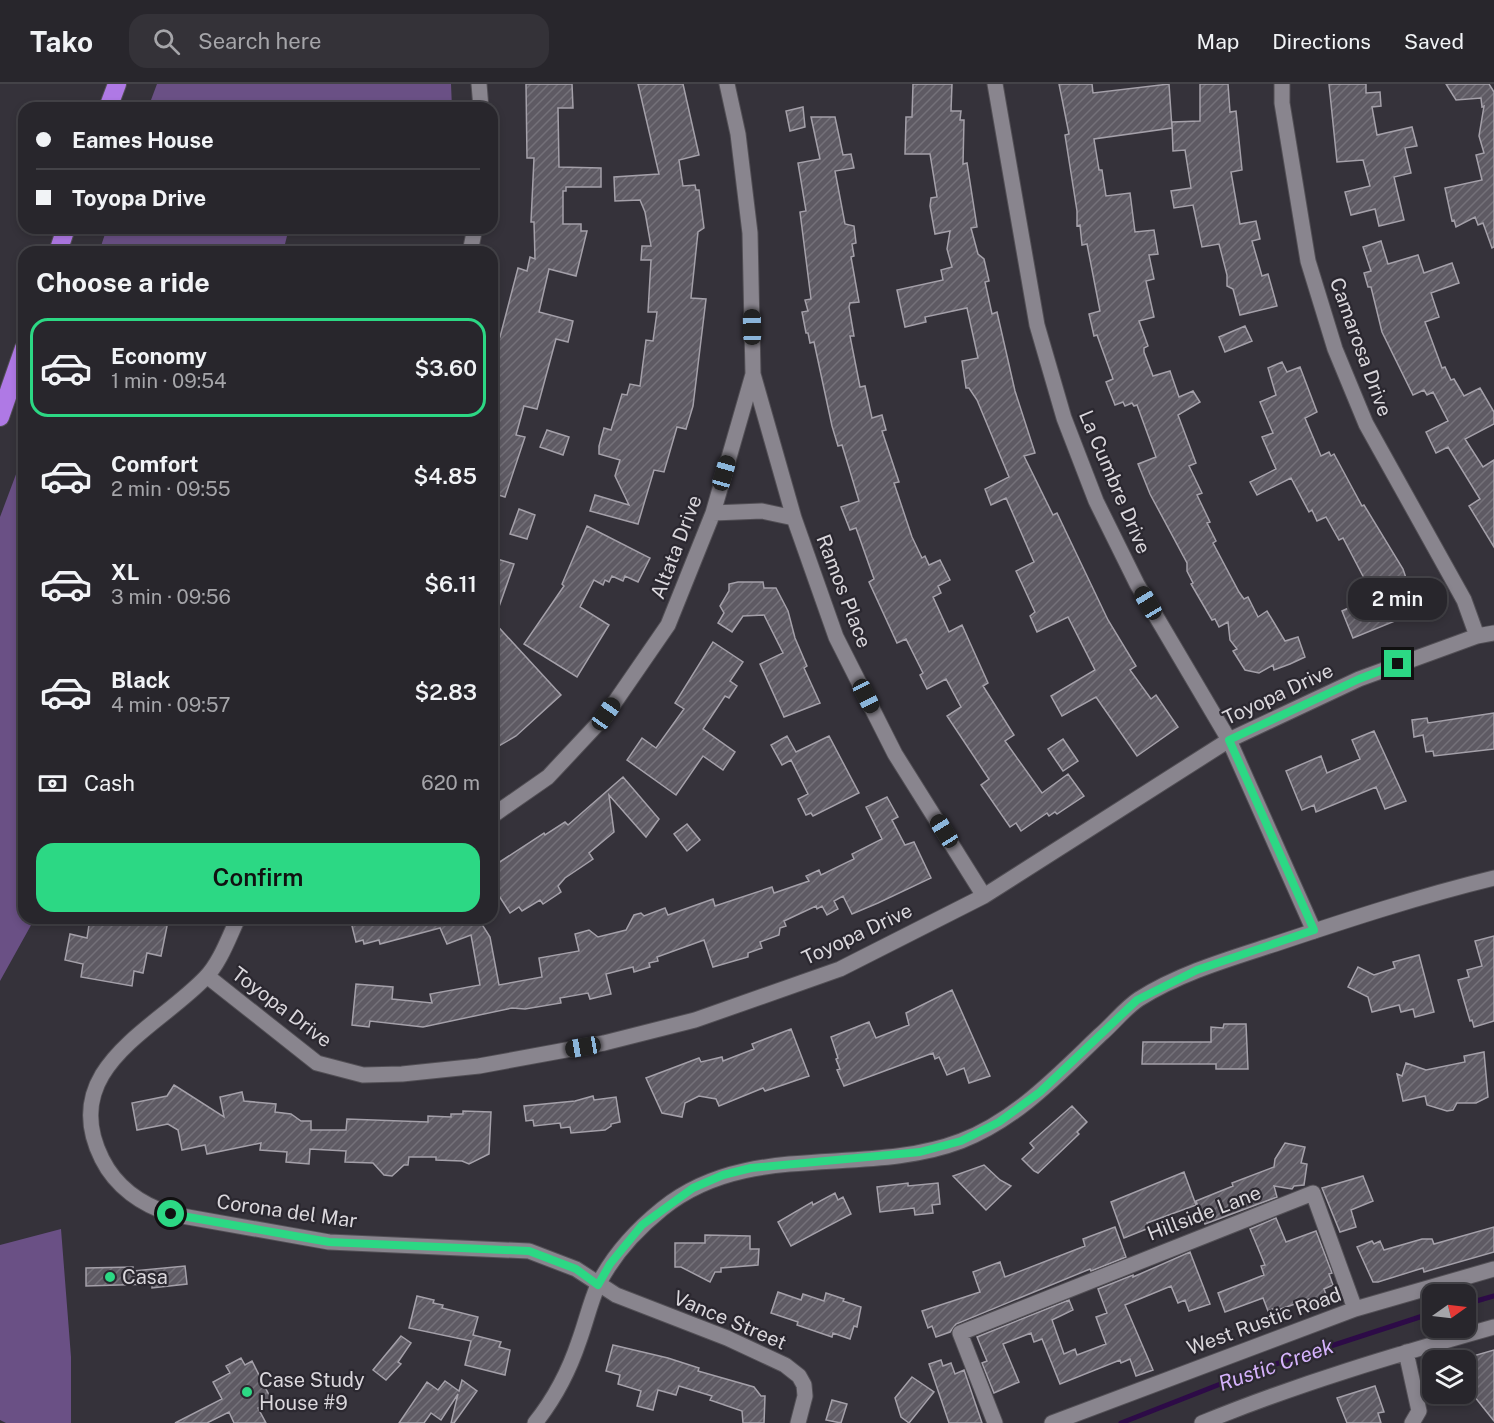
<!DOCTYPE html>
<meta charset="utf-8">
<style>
:root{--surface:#28262c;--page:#343238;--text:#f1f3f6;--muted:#a5a5a9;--line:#444348;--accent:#2cd884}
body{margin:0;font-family:"Public Sans",sans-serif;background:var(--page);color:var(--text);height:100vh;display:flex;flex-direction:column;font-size:22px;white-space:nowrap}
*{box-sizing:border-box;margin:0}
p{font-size:20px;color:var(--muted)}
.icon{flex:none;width:33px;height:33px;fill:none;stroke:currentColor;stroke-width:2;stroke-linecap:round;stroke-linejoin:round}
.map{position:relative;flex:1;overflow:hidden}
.sheet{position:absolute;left:18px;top:162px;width:480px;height:678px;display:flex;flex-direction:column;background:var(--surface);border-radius:18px;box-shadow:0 3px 9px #0003,0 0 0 2px var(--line)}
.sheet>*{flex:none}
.banner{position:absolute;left:18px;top:18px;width:480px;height:132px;border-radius:18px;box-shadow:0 3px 9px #0003,0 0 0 2px var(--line);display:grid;align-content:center;height:132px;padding:0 18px;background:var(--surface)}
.needle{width:39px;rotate:76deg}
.fabs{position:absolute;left:1422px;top:1200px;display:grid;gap:12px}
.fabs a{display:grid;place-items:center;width:54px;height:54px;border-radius:12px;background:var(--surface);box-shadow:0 3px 9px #0003,0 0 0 2px var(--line);font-size:30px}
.end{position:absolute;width:27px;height:27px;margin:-14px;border:8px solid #2cd884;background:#111;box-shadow:0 0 0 3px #111}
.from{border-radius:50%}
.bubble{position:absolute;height:42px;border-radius:18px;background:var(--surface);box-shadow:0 3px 9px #0003,0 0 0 2px var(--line);font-size:20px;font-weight:600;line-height:42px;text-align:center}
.car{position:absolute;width:18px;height:36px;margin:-18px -9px;border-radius:8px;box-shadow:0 0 4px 2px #0007;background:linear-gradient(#222 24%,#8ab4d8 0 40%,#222 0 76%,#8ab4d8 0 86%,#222 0)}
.banner b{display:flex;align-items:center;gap:21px;height:57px;font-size:22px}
.banner b+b{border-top:2px solid var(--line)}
.banner i{width:15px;height:15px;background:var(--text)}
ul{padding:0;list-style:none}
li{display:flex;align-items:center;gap:18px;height:99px;margin:0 12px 9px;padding:0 6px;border:3px solid transparent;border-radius:18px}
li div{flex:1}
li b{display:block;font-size:22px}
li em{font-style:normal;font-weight:600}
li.active{border-color:var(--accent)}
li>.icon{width:54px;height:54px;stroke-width:1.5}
h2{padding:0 18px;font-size:27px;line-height:72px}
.pay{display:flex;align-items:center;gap:15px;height:66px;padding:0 18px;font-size:22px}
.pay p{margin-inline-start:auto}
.primary-button{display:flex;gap:12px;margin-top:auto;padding:12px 18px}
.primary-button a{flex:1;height:69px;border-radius:18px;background:var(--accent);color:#111;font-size:24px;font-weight:600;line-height:69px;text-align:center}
header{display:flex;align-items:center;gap:36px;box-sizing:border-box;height:84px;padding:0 30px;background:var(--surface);border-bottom:2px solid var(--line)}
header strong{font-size:28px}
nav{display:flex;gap:33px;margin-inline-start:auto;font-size:21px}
.search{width:420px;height:54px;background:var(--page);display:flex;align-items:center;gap:15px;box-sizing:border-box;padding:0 21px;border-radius:18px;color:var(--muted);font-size:22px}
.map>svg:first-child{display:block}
.grass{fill:#6a5085}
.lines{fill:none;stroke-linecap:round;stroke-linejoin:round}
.stream{stroke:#2d0b47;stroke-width:5}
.building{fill:url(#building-hatch);stroke:#a4a0a9;stroke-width:1.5}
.street-casing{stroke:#524f55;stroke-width:17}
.secondary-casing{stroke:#524f55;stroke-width:17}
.highway-casing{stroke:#524f55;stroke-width:20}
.street{stroke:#89858e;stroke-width:15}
.secondary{stroke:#89858e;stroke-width:15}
.highway{stroke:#af79e5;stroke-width:18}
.route{stroke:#2cd884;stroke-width:8}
.poi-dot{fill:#2cd884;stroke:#2b2830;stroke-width:2}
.labels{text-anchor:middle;stroke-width:4.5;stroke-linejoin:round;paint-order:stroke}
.street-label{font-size:20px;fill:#dad7dc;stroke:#2b2830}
.poi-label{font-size:20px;fill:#dad7dc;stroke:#2b2830;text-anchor:start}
.water-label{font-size:21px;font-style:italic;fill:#d5b2fc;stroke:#2b2830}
</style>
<header>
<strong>Tako</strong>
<div class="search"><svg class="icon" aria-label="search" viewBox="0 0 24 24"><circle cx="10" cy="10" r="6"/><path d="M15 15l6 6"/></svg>Search here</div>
<nav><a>Map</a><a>Directions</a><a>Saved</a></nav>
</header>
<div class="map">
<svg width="1494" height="1339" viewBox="0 0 1494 1339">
<defs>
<pattern id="building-hatch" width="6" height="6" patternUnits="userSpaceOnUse" patternTransform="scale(1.5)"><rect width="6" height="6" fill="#5e5a63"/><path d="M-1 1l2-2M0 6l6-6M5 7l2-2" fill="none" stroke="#747179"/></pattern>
</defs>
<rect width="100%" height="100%" fill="#35323a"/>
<path class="grass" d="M157,0h294l1,24h-304z
M107,144h182l-6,24h-184z
M24,369v465h11l-35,63v-464z
M61,1145l10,128v66h-65l-6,-3v-175z"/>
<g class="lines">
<path class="stream" d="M1466,1220l28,-8
M1121,1339l130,-51 181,-59"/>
</g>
<path class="building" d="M526,0h46l1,24h-15l1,59 42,1v19h-35v4h-3v33h18v7h6l-11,45 -27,-7 -10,43 34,9 -5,21 -12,-3 -19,70 -13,-3 -8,29 9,2 -20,60 -13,-4v-136l6,-20h2l18,-69 9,3 3,-14 5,2 -1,-37h-3l3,-64h-7z
M638,0h45l16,71 -20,5 4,26 12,-1 1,5h3l5,38 -6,4 -7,66 15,1 -13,107 -7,23 -9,-2 -13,45 -10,-2 -16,54 -48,-13 5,-16 34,10 -14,-29 5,-16 -21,-6v-8l5,-18 7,2 11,-36 5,1 3,-11 10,2 6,-46 7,1 4,-29h-9l3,-52h-10l1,-14h9l-6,-34 -5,-12 -25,1 -1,-24 45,-3z
M913,0h39l-1,27h10l-1,9h4l-1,44 4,-1 10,64 -6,1 7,26 6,5 5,22 -4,1 7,32 5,-2 18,79 20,62 -11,3 29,59 4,-2 51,107 28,46 -6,4 21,29 5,-4 22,32 -41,29 -41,-59 -34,19 -11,-20 44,-26 -27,-53 -31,15 -7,-16 5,-4 -19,-41 18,-9 -28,-64 -15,7 -6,-16 24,-12 -32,-77 -8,-12h-3l-4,-27 16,-3 -11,-50 -42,9 1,5 -21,5 -8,-37 46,-10 -2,-10 11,-3 -5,-18 3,-18 -15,3 -5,-28 1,-8 6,-1 -7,-43h-25l1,-37h6z
M1059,0h33l1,9 76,-9 3,44 -78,11 5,31h3l4,26 24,-3 5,39 19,-2 4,24 -9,1 5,24 -8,2 8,36 -15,4 9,25 -4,2v4l9,24 17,-5 9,26 14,-6 7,11 -22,13 18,48 -7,3 13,27 -5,2 13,27 -3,1 9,18 -3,2 26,49 5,7 4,-2 10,20 9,-6 18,30 13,-4 7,20 -15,7 -16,6 -1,-5 -14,8 -14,-3 -12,-19 4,-2 -7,-9 -2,-18 -9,5 -4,-8 -3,1 -21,-36 2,-1 -6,-12v-8l-37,-69 -12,-30 18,-7 -19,-52 -3,1 -2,-3 -7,3 -2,-4 -8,3 -9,-23 7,-3 -16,-44 -3,1 -5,-22 11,-3 -13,-67 -5,1 -2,-20 -3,1v-15l-12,-76 4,-1z
M1200,0h28l2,28 6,-1 6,59 -11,2 9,52 16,-3 4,18 -8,2 10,35 6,-2 9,32 -37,9 -7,-26 -6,-3v-11l-8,-31 -17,3 -9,-42 -19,3 -3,-17 20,-3 -6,-38 -12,1 -1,-29 28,-1z
M1329,0h37v9l14,-1 1,14 -9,1 5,28 35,-8 5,19 -12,2 6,25 -17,4 10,43 -25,6 -4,-17 -24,6 -6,-23 25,-6 -7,-26 -26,2z
M1446,0h43l5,8v155l-2,1 -9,-25 -5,2 -3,-8 -19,10 -2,-7 -2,1 -7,-33 37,-8 -6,-25 8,-2 -5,-17 5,-30 -2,1 -1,-9 -25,2z
M803,23l2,20 -15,4 -4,-20z
M811,33h24l8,38 8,-1 3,14 -19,3 10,53 9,2 2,17 -4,1 2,12 -3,1 8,45 -9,1 -1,4 5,29h-4l10,51 5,-1 7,32 10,-3 4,15 -4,1 17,51 -5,1 18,54 10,21 3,-2 4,9 11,-5 10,20 -12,6 3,7 -8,4 16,35 13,-7 26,58 -5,3 31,49 -9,6 37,52 26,-19 16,22 -27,18 -2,-2 -6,4 -2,-3 -26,18 -5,-8 -6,4 -29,-42 8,-6 -42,-63 14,-9 -15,-28 -19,10 -7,-14 3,-2 -17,-34 -9,4 -28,-61 5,-3 -18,-51 -6,2 -9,-23 18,-6 -17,-56 -4,1 -6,-20 -18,-84 -4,1 -2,-10h-2l-4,-21 6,-1 -3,-11 6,-1 -11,-87 6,-1 -8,-48 22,-4z
M1381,157l7,23 30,-9 6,18 28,-10 7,20 -28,10 8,24 -14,5 17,46 3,-1 6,13 3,-1 10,17 16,-8 14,24v12l-29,15 18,28 11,-7v87l-25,-41 11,-7 -32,-52 -12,6 -10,-21 22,-11 -15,-29 -6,3 -3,-5 -11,5 -31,-63 -11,-45h-3l-4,-14 7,-2 -8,-24z
M1245,242l7,15 -27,11 -6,-15z
M1282,278l5,10 13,-5 17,45 -12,6 16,38 8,-4 2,4 3,-2 28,52 2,-1 39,64 7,21 -4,1 8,20 -16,5 2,3 -47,19 -11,-27 22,-10 -7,-19 8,-2 -22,-42 -4,2 -13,-23 -9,4 -5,-11 -3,2 -18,-34 -34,17 -7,-13 26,-13 -14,-32 11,-4 -13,-31 16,-7 -8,-27z
M547,346l22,7 -6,18 -23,-8z
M519,425l16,6 -8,24 -17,-5z
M587,442l63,32 -12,24 -13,-6 -2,5 -11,-5 -3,6 -4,-2 -2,5 -9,-5 -14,27 29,18 -32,52 -53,-33 40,-58 -2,-2z
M497,475l17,5 -19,54 -3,-1v-42z
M738,498h25l1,6h12l12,23 7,27 12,28 -3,2 16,35 -36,14 -24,-53 23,-11 -19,-38 -21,1 -11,16 -14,-9 6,-10 -4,-7 9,-15v-7z
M492,536l69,75 -45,41 -24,14z
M713,558l30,20 -13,19 7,5 -8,12 -4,-2 -22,33 32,23 -12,18 -20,-14 -27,39 -49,-35 15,-22 14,10 28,-39 -9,-6z
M1494,629v36l-60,7 -1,-5 -7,1 -3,-17 -9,2 -2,-17 15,-2 1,5z
M1374,647l32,70 -21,8 -9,-22 -60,25 -2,-7 -12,5 -16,-39 35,-15 6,17 33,-14 -8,-19z
M787,652l9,16 33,-16 30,57 -46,23 -2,-3 -5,2 -8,-16 10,-5 -17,-34 -9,5 -11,-20z
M1063,655l15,22 -15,10 -15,-22z
M623,693l36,42 -13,18 -37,-42 5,37 -25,21 4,6 -28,19 -7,8 3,6 -18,12 -3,-4 -18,11 -3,-4 -9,6 -18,-28v-18l52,-34 1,2 20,-13 3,3z
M887,713l11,20 -6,3 13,25 9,-3 17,36 -53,25 -26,11 -9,-18 -9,5 4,8 -11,6 -5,-9 -5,3 -1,-3 -32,15 2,5 -6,2 -1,7 -19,7 2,6 -14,5v4l-35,10 -9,-27 -47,17 1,4 -9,2 1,4 -16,5 -1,-5 -27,7 5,20 -21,5 -2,-6 -28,5 1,5 -36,6 -13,-1 -89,19 -53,-6 -1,6 -17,-2 4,-41 37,3 -1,12 40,4 -2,-9 50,-9 -9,-50 -24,9 -7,-16 -60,16 -1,-4 -15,4 -1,-4 -7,2 -6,-24h128l12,19 9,48 43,-8 -3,-19 40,-7 -4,-17 14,-4 9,7 28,-7 8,-15 7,-2 3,3 21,-8 3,7 45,-16 2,7 57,-19 2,6 35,-12 -3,-5 13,-6 2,5 33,-16 -2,-5 30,-15 -16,-32z
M687,740l13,16 -13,11 -13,-17z
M90,834h63l15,3 -7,35 -14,-3 -4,20 -9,-2 -2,15 -51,-9 2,-13 -18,-4 5,-26 17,4z
M1494,852v85l-20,6 -2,-7 -2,1 -12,-41 11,-3 -2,-7 15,-4 -7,-25z
M1419,871l15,57 -19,5 -2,-8 -12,3 -2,-7 -27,7 -4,-15 -20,-10 10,-20 16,8 21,-7 -2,-6z
M952,906l38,86 -21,7 -5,-15 -17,7 -8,-18 -4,2 -2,-6 -89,33 -7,-16 3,-1 -4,-10 2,-1 -7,-21 38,-15 7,16 33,-13 -3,-12z
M1224,940h22l2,45h-32v-5h-74l1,-22h68v-15l12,1z
M791,945l18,47 -44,15 -2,-3 -44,18 -3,-7 -17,-3 -14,7 -3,14 -20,-4 -16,-35 53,-20 2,4 21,-5 1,4 31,-12 -2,-5z
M1484,968l4,45 -12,6h-19l-4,7 -6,1 -20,-6 -2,-9 -22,5 -6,-27 5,2 4,-13 20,7 39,-8 -1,-6z
M174,1001l50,32 -4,-20 22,-5 2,9 32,3 -1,8 16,2 10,7h10v9h35l1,-11 81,3v-6l23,1v-3h12v-3l28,1 -2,42 -20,10 -7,-3 -26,-1v-3h-27l-1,8h-4l-12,11 -8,-1 -11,-12 -28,-1 1,-11 -36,-2 -1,15 -23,-2 1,-10 -27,-2 1,-7 -54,11 -2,-9 -23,5 -4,-20 -10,-6 -31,6 -5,-27 35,-7z
M593,1012l1,4 22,-3 4,25 -9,2v2l-6,4 -34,3 -1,-6 -9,1 -1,-5 -26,3 -1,-6 -7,1 -2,-15 51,-5z
M1072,1022l15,16 -10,10 2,2 -41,39 -4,-2 -12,-12 12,-11 -4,-5z
M1285,1059l20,4 -4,16 6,1 -3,21 -10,1 -2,3 -18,-3 3,11 -72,27 -9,-23 37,-15 -1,-3 42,-16 1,-8z
M984,1081l16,15 11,6 -25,24 -33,-34z
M1184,1088l12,33 -49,18 2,5 -25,10 -13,-36z
M1363,1092l10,25 -22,9 5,17 -16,5 -18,-44z
M908,1099v3l30,-3 2,21 -8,1 1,8 -18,2 -1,-7 -34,4 -3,-25z
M835,1109l3,7 5,-3 8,17 -60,32 -13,-24 34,-20 1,3z
M1276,1134l10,24 30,-11 16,42 -3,1 4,11 -9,4 5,14 -15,5 -5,-9 -31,11 -1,-3 -9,4 -5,-13 -38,14 -7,-19 46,-18 -3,-9 4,-1 -15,-36z
M1115,1143l11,30 -35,14 -1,-2 -134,55 -6,8 -14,5 -4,-11 -4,2 -6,-17 58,-19 -7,-20 27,-10 5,15 80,-31 -2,-7z
M1494,1143v25l-70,20 -1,-4 -45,14h-5l-16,-35 15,-6 2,3 6,-3 4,9 38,-11h10l2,5z
M705,1151l45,1v13h9l-1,16 -37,3v4h-6l-5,10 -29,-15h-6v-24h30z
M1190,1168l20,52 -21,7 -4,-11 -7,3 -7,-17 -46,19 28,65 -17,6 -6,-17 -9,4 -1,-3 -60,24 -18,-45 -8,3 -3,-9 -28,11 16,38 -25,11 -12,-30 5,-2 -10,-24 92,-37 4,10 -21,10 12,34 11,-5 2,6 29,-11 -10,-27 11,-4 -9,-24 35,-14v2z
M185,1182l2,18 -35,4v-4l-66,2v-18l47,-1v4z
M778,1208l23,8 2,-6 21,7 2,-8 18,6 -1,2 18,6 -4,20 -3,-1 -4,13 -17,-6 -1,4 -35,-12 1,-3 -27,-9z
M417,1212l17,4 -1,3 10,2 -1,3 36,9 -5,18 28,7 -2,5 11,3 -5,25 -40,-10 6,-24 -62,-13z
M401,1252l10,7 -13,19 3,2 -15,16 -13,-10z
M613,1261l55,13 31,10 -1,3 56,16 7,9h4l-1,27h-21l-1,-12 -32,-11 2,-4 -33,-10 -3,9 -18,-5 -5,20 -16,-4 4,-15 -23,-7 2,-9 -14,-4z
M1494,1266v71l-28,-35v-28z
M241,1274l4,7 7,-4 20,40 -14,7 8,15h-32l-5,-11 -22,11h-32l47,-24 -9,-17 17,-9 -4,-7z
M941,1276l2,6 8,-3 4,11 9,-4 18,53h-33l-20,-59z
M912,1293l22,15 -25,31 -8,-6 -6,-19z
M462,1296l15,11 -23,32h-3l7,-29 -17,26 -10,-7 -7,10h-25l28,-41 11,8 7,-9 14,10z
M1375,1302l9,26 -6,1 3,10h-34l-10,-25z
M832,1316l15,4 -6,19 -15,-3z"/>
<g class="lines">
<defs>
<path id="street" d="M479,0l2,24
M995,0l42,241 27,93 32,83 41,83 92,156 85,191
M1282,0v19l26,158 27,88 31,75 98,176 13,36
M470,168l5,-24
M753,290l41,144 42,119 59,117 89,142
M713,429l49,-2 32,7
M492,732l56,-39 58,-62 62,-90 45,-112 40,-139 -3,-141 -12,-99 -11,-50
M238,834c-9,19 -18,45 -33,60 -50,52 -148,91 -103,181 14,28 40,46 69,55l158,28 200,9 47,18 40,26 111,43 58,27 14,11 5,9 1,11 -7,27
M207,892l110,87 46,12 39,-1 77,-8 125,-23 91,-23 145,-51 144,-73 245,-156 130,-61 118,-43 17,-3
M1406,1268l13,59 -7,12
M995,1339l-35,-90 353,-140 42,116
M1052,1339l303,-114 139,-40
M1202,1339c95,-39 193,-68 292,-96"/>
<path id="secondary" d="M535,1339c20,-25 34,-52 44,-82 7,-19 11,-38 19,-56 15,-30 38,-55 64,-76 86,-70 202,-31 299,-68 55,-21 97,-66 139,-106 13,-11 25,-27 39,-36 41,-26 90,-40 136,-55 72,-24 145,-48 219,-66"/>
<path id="highway" d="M108,24l9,-24
M58,168l8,-24
M0,333l24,-69"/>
</defs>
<use href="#street" class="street-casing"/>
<use href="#secondary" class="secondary-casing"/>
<use href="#highway" class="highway-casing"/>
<use href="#street" class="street"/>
<use href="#secondary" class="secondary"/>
<use href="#highway" class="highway"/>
</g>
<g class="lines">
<path class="route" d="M171,1130l158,28 200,9 47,18 22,16 12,-21 32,-39 51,-37 30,-13 28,-7 169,-16 41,-11 38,-19 41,-30 97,-92 60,-30 117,-40 -85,-190 130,-61 39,-15"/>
</g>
<g class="poi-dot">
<circle cx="110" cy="1193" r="6"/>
<circle cx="247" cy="1308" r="6"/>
</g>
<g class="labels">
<g class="street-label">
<text transform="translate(1361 263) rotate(70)" y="7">Camarosa Drive</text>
<text transform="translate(1115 398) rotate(67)" y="7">La Cumbre Drive</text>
<text transform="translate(676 463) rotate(-69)" y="7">Altata Drive</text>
<text transform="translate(844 507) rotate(69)" y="7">Ramos Place</text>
<text transform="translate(1278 610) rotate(-25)" y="7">Toyopa Drive</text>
<text transform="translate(857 850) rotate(-25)" y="7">Toyopa Drive</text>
<text transform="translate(282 923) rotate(37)" y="7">Toyopa Drive</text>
<text transform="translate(287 1127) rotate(8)" y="7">Corona del Mar</text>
<text transform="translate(1204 1129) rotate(-21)" y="7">Hillside Lane</text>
<text transform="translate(730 1236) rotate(23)" y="7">Vance Street</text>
<text transform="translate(1264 1237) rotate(-20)" y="7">West Rustic Road</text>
</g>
<g class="poi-label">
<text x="122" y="1200">Casa</text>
<text x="259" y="1303">Case Study<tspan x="259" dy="23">House #9</tspan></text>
</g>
<g class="water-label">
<text transform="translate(1276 1281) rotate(-19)" y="7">Rustic Creek</text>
</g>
</g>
</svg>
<div class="fabs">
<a><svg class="needle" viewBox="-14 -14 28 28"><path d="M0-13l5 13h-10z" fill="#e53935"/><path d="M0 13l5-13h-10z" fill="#a5a5a9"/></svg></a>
<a><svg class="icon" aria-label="layers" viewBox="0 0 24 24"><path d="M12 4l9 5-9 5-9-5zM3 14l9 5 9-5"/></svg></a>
</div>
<i class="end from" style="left:171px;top:1130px"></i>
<i class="end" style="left:1398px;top:580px"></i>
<div class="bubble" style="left:1348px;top:494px;width:99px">2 min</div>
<i class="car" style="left:752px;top:243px;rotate:359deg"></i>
<i class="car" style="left:724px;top:389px;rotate:16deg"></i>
<i class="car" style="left:1148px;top:519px;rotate:329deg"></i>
<i class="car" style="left:866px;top:612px;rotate:153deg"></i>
<i class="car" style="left:606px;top:630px;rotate:35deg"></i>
<i class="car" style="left:944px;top:747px;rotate:328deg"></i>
<i class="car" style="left:583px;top:963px;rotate:260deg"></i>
<div class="banner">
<b><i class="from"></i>Eames House</b>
<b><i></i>Toyopa Drive</b>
</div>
<section class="sheet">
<h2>Choose a ride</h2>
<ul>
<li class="active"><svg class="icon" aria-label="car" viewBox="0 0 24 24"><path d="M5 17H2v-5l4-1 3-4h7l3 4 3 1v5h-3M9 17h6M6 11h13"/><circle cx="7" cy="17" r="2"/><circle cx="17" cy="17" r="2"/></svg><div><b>Economy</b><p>1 min · 09:54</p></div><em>$3.60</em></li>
<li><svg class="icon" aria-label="car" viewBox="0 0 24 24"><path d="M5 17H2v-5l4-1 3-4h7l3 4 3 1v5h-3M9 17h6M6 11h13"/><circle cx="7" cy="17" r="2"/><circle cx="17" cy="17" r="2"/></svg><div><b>Comfort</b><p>2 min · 09:55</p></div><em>$4.85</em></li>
<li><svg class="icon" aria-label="car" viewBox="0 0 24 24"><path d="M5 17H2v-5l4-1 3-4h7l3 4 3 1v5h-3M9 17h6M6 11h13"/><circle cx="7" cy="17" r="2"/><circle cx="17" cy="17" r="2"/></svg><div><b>XL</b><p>3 min · 09:56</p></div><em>$6.11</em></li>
<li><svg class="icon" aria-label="car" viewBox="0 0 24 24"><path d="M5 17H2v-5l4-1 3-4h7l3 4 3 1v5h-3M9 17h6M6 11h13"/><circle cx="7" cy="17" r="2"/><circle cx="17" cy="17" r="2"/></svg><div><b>Black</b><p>4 min · 09:57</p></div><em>$2.83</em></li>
</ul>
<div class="pay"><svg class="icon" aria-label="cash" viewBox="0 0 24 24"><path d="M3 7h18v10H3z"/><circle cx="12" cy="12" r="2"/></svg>Cash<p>620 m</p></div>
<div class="primary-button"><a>Confirm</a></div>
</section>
</div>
